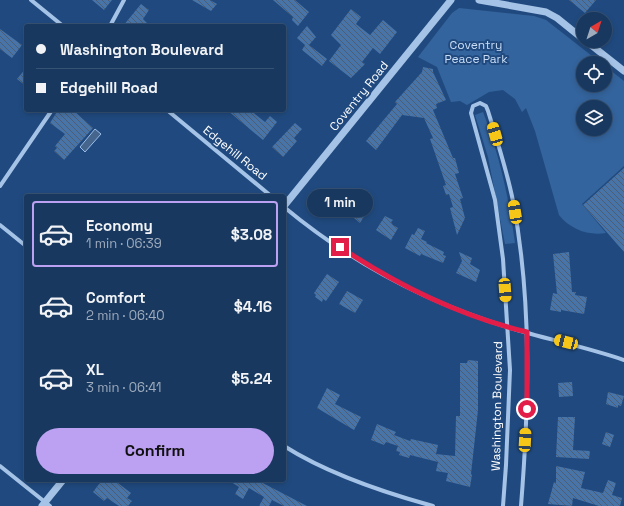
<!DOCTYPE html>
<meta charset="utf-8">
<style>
:root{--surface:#18385f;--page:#213f65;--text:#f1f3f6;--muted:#9facbd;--line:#365274;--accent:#bca0f2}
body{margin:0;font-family:"Space Grotesk",sans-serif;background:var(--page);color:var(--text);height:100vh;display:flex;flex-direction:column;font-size:15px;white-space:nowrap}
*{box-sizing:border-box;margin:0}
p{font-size:13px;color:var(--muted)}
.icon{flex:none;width:22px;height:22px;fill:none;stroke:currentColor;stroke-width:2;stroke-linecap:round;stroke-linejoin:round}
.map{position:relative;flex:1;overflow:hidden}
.sheet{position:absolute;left:24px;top:194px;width:262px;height:288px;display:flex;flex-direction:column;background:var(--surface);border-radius:4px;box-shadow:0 2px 6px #0003,0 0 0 1px var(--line)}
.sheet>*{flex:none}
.hud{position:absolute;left:24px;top:24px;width:262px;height:88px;border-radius:4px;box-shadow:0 2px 6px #0003,0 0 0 1px var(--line);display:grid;align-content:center;height:88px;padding:0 12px;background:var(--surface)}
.needle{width:26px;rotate:39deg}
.buttons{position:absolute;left:576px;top:12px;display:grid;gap:8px}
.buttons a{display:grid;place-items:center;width:36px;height:36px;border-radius:50%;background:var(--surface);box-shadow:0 2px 6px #0003,0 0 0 1px var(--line);font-size:20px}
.end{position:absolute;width:18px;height:18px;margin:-9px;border:5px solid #e11d48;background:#fff;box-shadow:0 0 0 2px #fff}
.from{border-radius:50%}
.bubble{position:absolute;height:28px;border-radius:14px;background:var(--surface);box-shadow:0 2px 6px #0003,0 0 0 1px var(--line);font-size:13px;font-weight:700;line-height:28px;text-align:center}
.car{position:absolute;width:12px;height:24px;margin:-12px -6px;border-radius:5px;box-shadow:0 0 3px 1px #0007;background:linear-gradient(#f5c518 24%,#345 0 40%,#f5c518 0 76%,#345 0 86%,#f5c518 0)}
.hud b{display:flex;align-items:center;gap:14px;height:38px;font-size:15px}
.hud b+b{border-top:1px solid var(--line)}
.hud i{width:10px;height:10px;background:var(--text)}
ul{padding:7px 0 0;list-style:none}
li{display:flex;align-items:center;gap:12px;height:66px;margin:0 8px 6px;padding:0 4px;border:2px solid transparent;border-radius:4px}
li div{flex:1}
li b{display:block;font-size:15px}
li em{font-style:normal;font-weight:700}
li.selected{border-color:var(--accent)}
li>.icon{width:36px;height:36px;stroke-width:1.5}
.action{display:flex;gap:8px;margin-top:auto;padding:8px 12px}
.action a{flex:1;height:46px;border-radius:24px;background:var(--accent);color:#111;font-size:16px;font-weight:700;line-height:46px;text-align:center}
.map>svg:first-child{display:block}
.park{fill:#34649d;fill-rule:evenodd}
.water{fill:#46658c;stroke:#98bee9}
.building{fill:url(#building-back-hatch)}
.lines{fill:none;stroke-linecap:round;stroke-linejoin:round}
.minor{stroke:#a5c3e7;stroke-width:4}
.tertiary{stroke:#a5c3e7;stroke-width:7}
.route{stroke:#e11d48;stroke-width:5}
.labels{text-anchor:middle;stroke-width:4;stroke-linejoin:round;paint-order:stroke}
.park-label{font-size:12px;fill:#c9ddf6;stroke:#204a7f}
.street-label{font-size:12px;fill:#fff;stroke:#204a7f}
</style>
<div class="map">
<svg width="624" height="506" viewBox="0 0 624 506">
<defs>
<pattern id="building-back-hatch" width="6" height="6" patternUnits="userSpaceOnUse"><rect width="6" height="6" fill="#4974a8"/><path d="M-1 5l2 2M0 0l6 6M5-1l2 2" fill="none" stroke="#4b5e75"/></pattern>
</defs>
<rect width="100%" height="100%" fill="#204a7f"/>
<path class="park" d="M459,8l75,8 12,4 55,43h-18v22h22v-19l19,15v85l-42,38 24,29c-18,3 -36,-4 -47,-18l-24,-84 -9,-23 -4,4 -7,-13 -12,-9 -14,2 -22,13 -7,-4 -9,1 -14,-35 -19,-10 34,-44zM583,107h22v22h-22z
M483,112c16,42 26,86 32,131l-10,1 -17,-87 -13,-42z"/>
<path class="water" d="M95,129l6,5 -16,18 -5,-5z"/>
<path class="building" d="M92,0h20l-8,10z
M192,0h18l7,4 -6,7z
M273,0h22l14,12 -11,14 -6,-6 1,-3z
M569,0h27l-11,13z
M141,4l8,6 -6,9 7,7h-27z
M351,9l10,8 -5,7 14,11 13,-15 14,12 -17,22 -7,-6 -11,14 3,2 -14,14 -22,-17 12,-16 -10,-10z
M307,26l9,11 -7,8 18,14 -5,7 -20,-16 3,-5 -8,-7z
M0,29l22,16 -10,13 -12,-9z
M423,67l10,2v3l13,28 -10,4 1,4 -4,2 20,48h2l4,15 -4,1 8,24 -3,1 5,19 -8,17 -7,-27 3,-1 -4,-13 -3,1 -3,-9 3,-1 -16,-46 3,-1 -9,-20 -22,-3 -26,35 -10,-9 31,-37 -2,-2 27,-30z
M26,68v18l-9,-7z
M58,110h15l20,18 -29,32 -10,-9 3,-3 -2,-2 10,-12 -15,-11z
M227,110h23l15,12 5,-6 7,6 -14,18z
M295,123l7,6 -8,9 3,3 -14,16 -11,-10z
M624,168v84l-41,-47z
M356,194l16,10 -12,19 -17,-14z
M385,216l8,4 -2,2 2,3 5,3 -7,12 -15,-10z
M418,228l7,3 -4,8 6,3 -1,1 18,9 -1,3 3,1 -3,7 -22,-9 -1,2 -15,-8 7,-14 2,1z
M459,252l13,6 -2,6 10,6 -4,12 -20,-9 6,-12z
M569,252l3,40h4l-1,3 12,2 -3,17 -23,-4v2l-11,-2 3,-17 4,1 -4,-40z
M327,274l12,8 -13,19 -3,-2 -1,3 -7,-5 1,-2 -2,-2z
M347,291l16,9 -8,13 -16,-9z
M468,360l10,1v49l-7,64 1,1 -2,12 -24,-6 2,-8 -12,-2 2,-9 -28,-7 -1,3 -10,-3 1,-3 -4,-1 2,-5 -12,-4 -2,3 -13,-5 6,-16 19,8 -2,3 16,6 1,-2 27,6 -2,9 19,2 1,-40h4v-53h7z
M572,382l1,14 -14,1 -1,-14z
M327,388l13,7 -5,9 26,13 -7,13 -37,-22z
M608,392l16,4 -3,10 -3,-1v3l-12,-4z
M558,417h17l-2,33 17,1 -1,8 -33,-2z
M606,432l8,3 -4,12 -8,-3z
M556,466l29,6 -4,16 22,5 5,-13 8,3 -4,12 10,3 -2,8h-21l-26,-8 -1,8 -24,-2 6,-22 2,1z
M102,480h19l-3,3 13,10 -4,5 5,3 -4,5h-9l-12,-8 -3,3 -11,-9z
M228,480h29l50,26h-23l-12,-6 -3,6h-10l5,-9 -15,-9 -6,11 -8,-5 4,-7z"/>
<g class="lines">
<path class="minor" d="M31,0l32,26
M110,26l14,-26
M167,110l104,86
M0,186l52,-76
M284,207c65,54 142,95 223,120 39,12 79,20 117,33
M0,225l26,21
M284,446c44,28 98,46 149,60
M0,466l50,40
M503,506l3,-41 4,-95 -7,-111 -8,-59 -24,-87 2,-7 7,-3 6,3 2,5c9,29 19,60 25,90 19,100 16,204 8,305"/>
<path class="tertiary" d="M479,0l67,12 11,6 26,21
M586,41l38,30
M284,206l167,-206
M42,506l21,-26"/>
</g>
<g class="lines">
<path class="route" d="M340,247c57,38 120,69 187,85v77"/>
</g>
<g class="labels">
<g class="park-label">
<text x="476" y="49">Coventry<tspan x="476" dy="14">Peace Park</tspan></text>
</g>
<g class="street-label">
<text transform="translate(359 96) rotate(-51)" y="4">Coventry Road</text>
<text transform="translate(235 153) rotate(39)" y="4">Edgehill Road</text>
<text transform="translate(497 406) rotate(-89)" y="4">Washington Boulevard</text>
</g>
</g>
</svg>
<div class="buttons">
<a><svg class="needle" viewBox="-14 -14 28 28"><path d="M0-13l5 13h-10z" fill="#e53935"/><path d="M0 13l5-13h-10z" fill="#9facbd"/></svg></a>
<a><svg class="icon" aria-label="locate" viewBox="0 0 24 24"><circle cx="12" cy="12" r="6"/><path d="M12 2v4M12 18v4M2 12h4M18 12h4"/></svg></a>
<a><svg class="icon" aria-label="layers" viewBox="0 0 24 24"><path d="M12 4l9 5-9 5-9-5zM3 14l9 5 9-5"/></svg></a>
</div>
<i class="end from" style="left:527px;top:409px"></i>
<i class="end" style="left:340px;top:247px"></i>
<div class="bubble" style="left:307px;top:189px;width:66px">1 min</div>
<i class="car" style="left:495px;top:134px;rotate:344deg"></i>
<i class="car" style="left:515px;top:212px;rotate:351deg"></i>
<i class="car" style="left:505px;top:290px;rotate:176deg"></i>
<i class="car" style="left:566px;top:342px;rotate:285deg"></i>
<i class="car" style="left:525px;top:440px;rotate:3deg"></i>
<div class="hud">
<b><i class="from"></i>Washington Boulevard</b>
<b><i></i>Edgehill Road</b>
</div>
<section class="sheet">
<ul>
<li class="selected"><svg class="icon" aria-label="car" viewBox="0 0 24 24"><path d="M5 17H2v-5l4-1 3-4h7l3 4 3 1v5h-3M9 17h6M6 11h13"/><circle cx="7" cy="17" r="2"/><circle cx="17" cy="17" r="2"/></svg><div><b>Economy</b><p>1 min · 06:39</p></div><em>$3.08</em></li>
<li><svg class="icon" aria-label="car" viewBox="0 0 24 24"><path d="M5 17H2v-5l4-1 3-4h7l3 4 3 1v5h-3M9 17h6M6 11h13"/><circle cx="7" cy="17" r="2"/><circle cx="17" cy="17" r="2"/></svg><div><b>Comfort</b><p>2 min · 06:40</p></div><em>$4.16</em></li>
<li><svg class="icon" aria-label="car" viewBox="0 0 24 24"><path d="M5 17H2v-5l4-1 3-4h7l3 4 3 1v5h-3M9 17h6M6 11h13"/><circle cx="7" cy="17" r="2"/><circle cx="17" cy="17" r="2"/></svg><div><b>XL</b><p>3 min · 06:41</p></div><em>$5.24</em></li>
</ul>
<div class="action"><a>Confirm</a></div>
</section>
</div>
